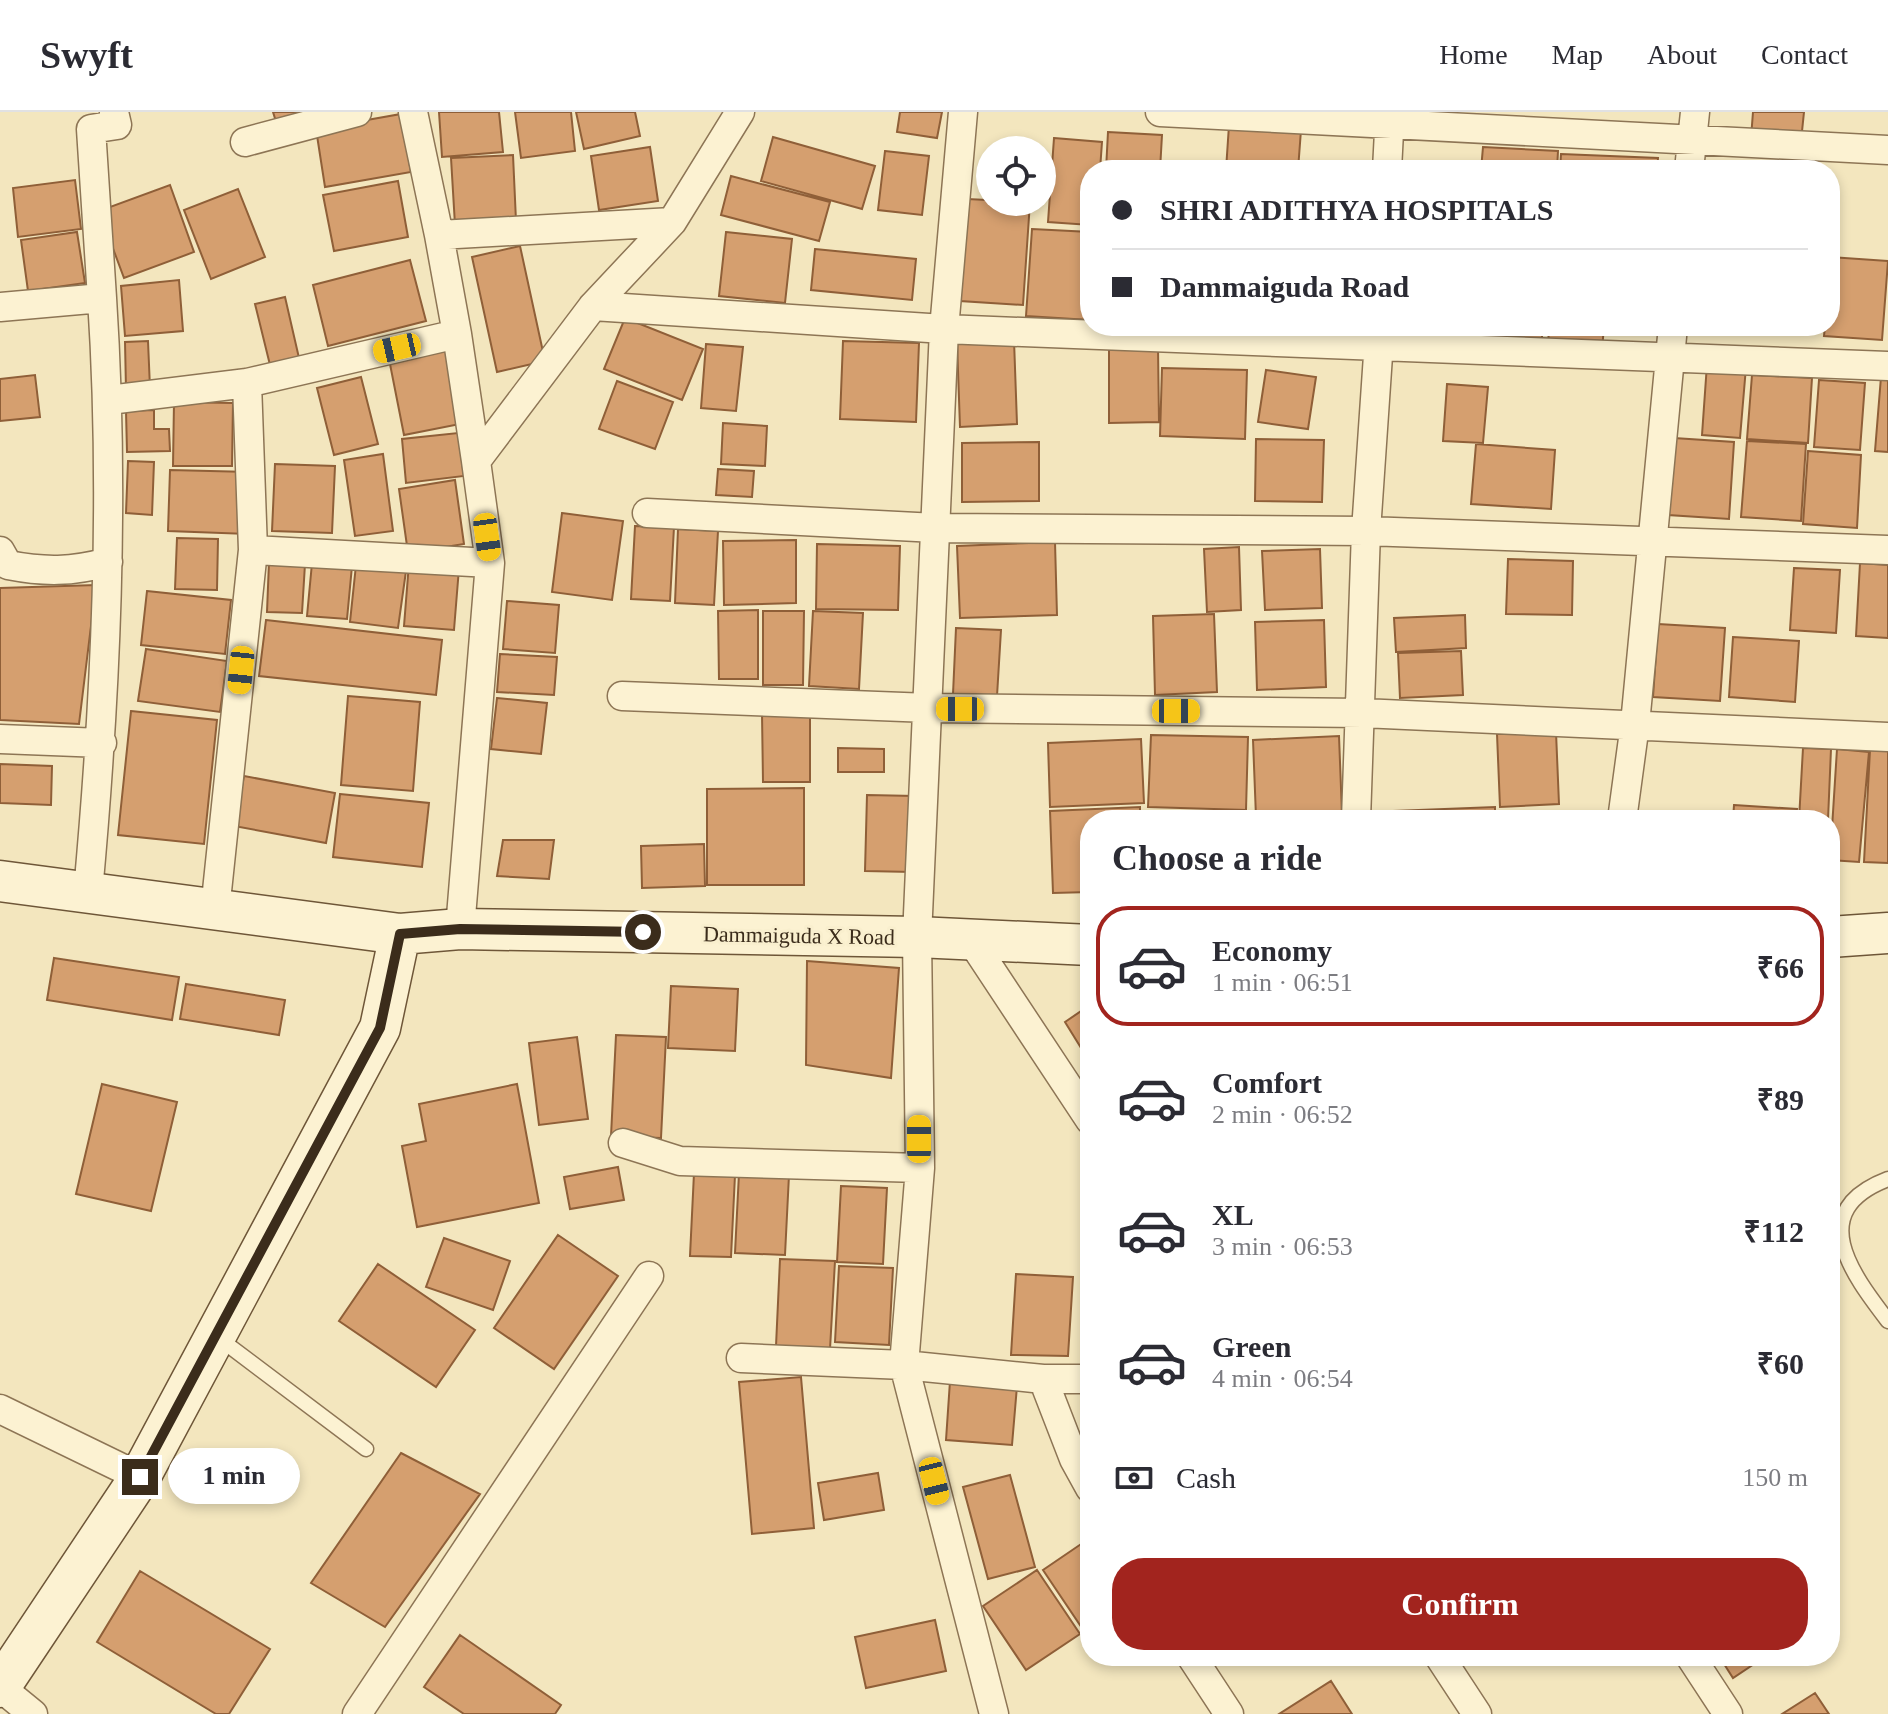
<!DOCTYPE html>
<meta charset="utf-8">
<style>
:root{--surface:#fff;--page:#f2f2f3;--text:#2b2b33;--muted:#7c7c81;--line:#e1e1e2;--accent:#a2241e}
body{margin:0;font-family:Georgia,serif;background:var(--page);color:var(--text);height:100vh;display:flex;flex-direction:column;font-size:30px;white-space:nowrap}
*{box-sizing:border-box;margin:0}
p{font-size:26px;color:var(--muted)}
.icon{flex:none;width:44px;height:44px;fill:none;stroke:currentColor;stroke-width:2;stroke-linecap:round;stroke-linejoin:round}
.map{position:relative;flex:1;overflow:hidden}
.sheet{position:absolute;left:1080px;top:698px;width:760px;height:856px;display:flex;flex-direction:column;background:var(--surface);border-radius:32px;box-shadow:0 4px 12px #0003}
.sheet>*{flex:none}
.banner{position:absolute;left:1080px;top:48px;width:760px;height:176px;border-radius:32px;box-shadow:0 4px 12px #0003;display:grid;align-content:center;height:176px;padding:0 32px;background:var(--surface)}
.controls{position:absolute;left:976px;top:24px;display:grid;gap:16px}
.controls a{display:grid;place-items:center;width:80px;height:80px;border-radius:50%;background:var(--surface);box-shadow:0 4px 12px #0003;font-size:40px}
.end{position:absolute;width:36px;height:36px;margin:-18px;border:10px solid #3b2c1b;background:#fff;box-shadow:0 0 0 4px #fff}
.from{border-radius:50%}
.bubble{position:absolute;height:56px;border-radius:28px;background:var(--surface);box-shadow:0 4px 12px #0003;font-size:26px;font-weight:600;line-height:56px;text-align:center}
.car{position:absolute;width:24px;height:48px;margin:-24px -12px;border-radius:10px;box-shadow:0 0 6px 2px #0007;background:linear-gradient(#f5c518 24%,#345 0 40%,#f5c518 0 76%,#345 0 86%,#f5c518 0)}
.banner b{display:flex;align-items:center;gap:28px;height:76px;font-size:30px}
.banner b+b{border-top:2px solid var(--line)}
.banner i{width:20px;height:20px;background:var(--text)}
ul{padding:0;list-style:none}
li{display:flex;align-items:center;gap:24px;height:120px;margin:0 16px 12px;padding:0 16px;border:4px solid transparent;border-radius:32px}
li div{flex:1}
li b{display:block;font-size:30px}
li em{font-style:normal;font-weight:600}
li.on{border-color:var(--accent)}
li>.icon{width:72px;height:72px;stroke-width:1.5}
h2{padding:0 32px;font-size:36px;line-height:96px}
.pay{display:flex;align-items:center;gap:20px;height:88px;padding:0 32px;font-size:30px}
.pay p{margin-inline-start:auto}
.cta{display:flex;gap:16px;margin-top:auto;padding:16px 32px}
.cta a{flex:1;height:92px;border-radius:32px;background:var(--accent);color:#fff;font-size:32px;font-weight:600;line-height:92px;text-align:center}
header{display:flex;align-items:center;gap:48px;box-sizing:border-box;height:112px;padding:0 40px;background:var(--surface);border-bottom:2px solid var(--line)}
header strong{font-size:38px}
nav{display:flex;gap:44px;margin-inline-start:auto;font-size:28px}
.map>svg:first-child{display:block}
.building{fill:#d59f6f;stroke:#8f5f38;stroke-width:2}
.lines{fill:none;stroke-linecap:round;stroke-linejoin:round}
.lane-casing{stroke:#8d7555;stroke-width:17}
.street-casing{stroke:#8d7555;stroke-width:31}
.secondary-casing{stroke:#6e5638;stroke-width:43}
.lane{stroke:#fcf2d2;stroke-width:14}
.street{stroke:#fcf2d2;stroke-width:28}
.secondary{stroke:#fcf2d2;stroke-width:40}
.route{stroke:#3b2c1b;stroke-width:10}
.labels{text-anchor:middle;stroke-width:6;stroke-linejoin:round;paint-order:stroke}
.street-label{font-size:22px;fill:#3b2c1b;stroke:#f9efce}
</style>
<header>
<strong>Swyft</strong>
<nav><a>Home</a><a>Map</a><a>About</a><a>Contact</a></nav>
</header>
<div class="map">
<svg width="1888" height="1602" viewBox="0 0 1888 1602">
<rect width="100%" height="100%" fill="#f3e6be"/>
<path class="building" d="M273,0h56l-51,16z
M439,0h60l4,40 -61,5z
M515,0h56l4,39 -54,7z
M576,0h59l5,24 -56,13z
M900,0h42l-5,26 -40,-6z
M1753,0h51l-3,29 -50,-3z
M401,2l10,58 -86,15 -9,-58z
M1229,13l72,5 -3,40h-72z
M1108,20l54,3 -2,35h-54z
M773,25l102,29 -13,43 -101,-28z
M1054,26l48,4 -2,28h-10v55l-42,-3z
M650,35l8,54 -59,9 -8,-54z
M1483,35l75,4 -1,19h-76z
M885,39l44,5 -7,59 -44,-5z
M1561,42l97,4 -1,12h-97z
M513,43l3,66 -61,4 -4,-67z
M731,64l99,26 -11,39 -98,-26z
M75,68l6,49 -63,8 -5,-49z
M398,69l10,56 -74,14 -11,-56z
M170,73l24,67 -70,26 -25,-67z
M238,77l27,68 -54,22 -27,-69z
M967,87l63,3 -7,103 -63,-4z
M1032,117l58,3v88l-64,-4z
M77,120l8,51 -57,8 -7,-51z
M726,120l66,7 -7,64 -66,-7z
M520,134l25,115 -48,11 -25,-115z
M815,137l101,10 -4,41 -101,-10z
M1830,145l58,4 -6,79 -58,-4 1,-10h5z
M410,148l16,61 -98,25 -15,-61z
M179,168l4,51 -58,5 -4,-50z
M285,185l14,61 -29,7 -15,-61z
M625,206l78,31 -21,51 -78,-31z
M1399,214h79l-1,18 -79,-2z
M1480,214h63l-2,21 -62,-3z
M1549,214h55l-2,24 -54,-3z
M1766,214h53l-1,3z
M1014,228l3,84 -57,3 -3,-85z
M148,229l2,47 -24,1 -1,-47z
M843,229l76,2 -3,79 -76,-3z
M706,232l37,3 -7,64 -35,-3z
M1109,235h49l1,75 -50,1z
M445,236l15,76 -56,11 -15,-76z
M1707,252l39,3 -6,71 -38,-3z
M1162,256l85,2 -2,69 -85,-3z
M1266,258l50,7 -8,52 -50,-7z
M35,263l5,42 -40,4v-42z
M1752,263l60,3 -4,65 -61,-4z
M361,265l17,67 -44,11 -17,-67z
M1881,265l7,1v74l-13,-1z
M1819,268l46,3 -5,67 -46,-3z
M617,269l56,21 -18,47 -56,-20z
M1447,272l41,3 -5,56 -40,-2z
M174,290l59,1 -1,63h-59z
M154,298v19h15l1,22 -43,1 -1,-41z
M723,311l44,3 -2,40 -44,-2z
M458,321l6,43 -58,7 -4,-44z
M1674,326l60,4 -5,77 -61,-4z
M1256,327l68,1 -2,62 -67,-1z
M1747,329l59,3 -5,77 -60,-4z
M1039,330v59l-77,1v-59z
M1476,332l79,6 -4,59 -80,-5z
M1808,339l53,4 -4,73 -54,-4z
M383,342l10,77 -38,5 -11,-76z
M128,349l26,1 -2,53 -26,-2z
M275,352l60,2 -3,67 -60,-2z
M718,357l36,2 -2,26 -36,-2z
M170,358l80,2 -2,62 -80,-3z
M455,368l9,64 -56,9 -9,-64z
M562,401l61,8 -11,79 -60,-8z
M635,414l39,1 -4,74 -39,-2z
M678,417l40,2 -4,74 -39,-2z
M177,426l41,1 -1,51 -42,-1z
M796,428v63l-72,2 -1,-64z
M1055,430l2,73 -97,3 -3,-72z
M817,432l83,2 -2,64 -82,-1z
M1239,435l2,63 -34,2 -3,-63z
M1320,437l2,59 -57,2 -3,-59z
M1508,447l65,2 -1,54 -66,-1z
M269,450l36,2 -3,49 -35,-1z
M312,451l40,3 -5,53 -40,-3z
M409,451l50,5 -5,62 -50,-4z
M1860,451l28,2v73l-32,-2z
M356,453l50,6 -8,57 -48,-6z
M1794,456l46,2 -4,63 -46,-3z
M96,473l-17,139 -79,-4v-132z
M147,479l84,9 -6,54 -84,-9z
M507,489l52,4 -4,48 -52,-4z
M758,498v69h-39l-1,-68z
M763,499h41l-1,74h-40z
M813,499l50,2 -4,76 -50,-3z
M1214,502l3,78 -62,3 -2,-79z
M1465,503l1,33 -70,4 -2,-34z
M266,508l176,20 -6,55 -177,-19z
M1324,508l2,67 -69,3 -2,-68z
M1658,512l67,4 -5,73 -67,-4z
M956,516l45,2 -4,66 -44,-2z
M1733,525l66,4 -4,61 -66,-5z
M146,537l81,12 -7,51 -82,-11z
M1461,539l2,44 -63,3 -2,-45z
M500,542l57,3 -3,38 -57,-3z
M348,584l72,6 -7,89 -72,-6z
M497,586l50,5 -6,51 -50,-5z
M131,599l86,9 -13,124 -86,-9z
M762,602h48v68h-47z
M1556,620l3,72 -59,3 -3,-73z
M1151,623l97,2 -2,73 -98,-3z
M1339,624l3,78 -86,3 -3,-77z
M1141,627l3,64 -94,4 -2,-64z
M838,636l46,1v23h-46z
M1803,636l28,1 -3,71h-29z
M1837,637l32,3 -10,110 -29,-2z
M1870,638l18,1v112l-24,-1z
M0,652l52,2 -1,39 -51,-2z
M244,664l91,17 -9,50 -92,-17z
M804,676v97h-97v-96z
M340,682l89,9 -7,64 -89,-10z
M867,683l48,1 -2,76 -48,-1z
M1734,693l63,4 -1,11h-63z
M1140,695v13h-50v72l-37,1 -3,-82z
M1495,695v13h-100l-1,-9z
M1149,699h34v9h-34z
M1190,704l52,2v2h-52z
M503,728h51l-5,39 -52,-3z
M704,732l1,42 -63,2 -1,-42z
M54,846l125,19 -7,43 -125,-20z
M807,849l92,7 -8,110 -85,-13z
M186,872l99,16 -6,35 -99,-16z
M671,874l67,3 -3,62 -67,-3z
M1090,893v49l-4,2 -21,-34z
M616,923l50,2 -5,101 -50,-2z
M577,925l11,82 -49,6 -10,-82z
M102,972l75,18 -26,109 -75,-17z
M517,972l22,119 -122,24 -15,-81 24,-5 -7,-37z
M618,1055l6,33 -54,9 -6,-32z
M694,1061l41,2 -4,82 -41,-1z
M739,1061l50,2 -4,80 -50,-2z
M841,1074l46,2 -4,76 -46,-2z
M558,1123l60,41 -64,93 -60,-41z
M444,1126l66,23 -17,49 -67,-23z
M780,1147l55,2 -5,88 -54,-3z
M378,1152l97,66 -39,57 -97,-66z
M839,1154l54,2 -4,77 -54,-3z
M1016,1162l57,3 -5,79 -57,-1z
M801,1265l13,151 -62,6 -13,-152z
M950,1269l67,5 -5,59 -66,-5z
M401,1341l79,41 -95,133 -74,-44z
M878,1361l6,37 -60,10 -6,-37z
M1010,1363l25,92 -47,12 -25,-92z
M1087,1428l3,91 -4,3 -43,-64z
M1037,1458l43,64 -54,36 -43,-64z
M140,1459l130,78 -41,65h-13l-119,-72z
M935,1508l11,51 -80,17 -11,-51z
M460,1523l101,70 -6,9h-91l-40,-27z
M1719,1544h47l-33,22z
M1331,1569l21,33h-73z
M1815,1581l14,21h-47z"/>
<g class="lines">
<defs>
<path id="lane" d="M1888,1067c-84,32 -36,95 0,142
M216,1224l150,113"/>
<path id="street" d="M413,0l26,123
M963,0l-19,217 -27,608 3,231 -16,197 90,349
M1160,0l728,38
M245,30l112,-30
M1387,58l3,-58
M1689,58l6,-58
M102,186l-11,-169 26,-4 -3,-13
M593,194l351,23 944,37
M0,195l102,-9c13,198 4,397 -14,594
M457,222l-18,-99 233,-13
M109,288l138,-17 210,-49 19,127
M647,401l289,15 430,3 522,19
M253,438l237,13
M0,439l8,14c36,7 64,7 100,-3
M622,584l307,12 433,5 526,24
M0,627l102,4
M1356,708l10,-289 14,-205
M1622,708l13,-96 38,-398
M215,798l38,-360 -6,-167
M460,817l30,-366 -14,-102 117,-155 79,-84 68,-110
M971,828l119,180
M623,1031l57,18 240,7
M741,1246l163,7 139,14 31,80 16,29
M1043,1267h47
M0,1297l140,68
M1191,1544l38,58
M1439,1544l38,58
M1690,1544l38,58
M0,1575l33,27
M357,1602l292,-438"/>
<path id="secondary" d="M0,769l400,53 60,-5 457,8 173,8
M1830,825l58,-4
M0,1575l140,-210 240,-449 20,-94"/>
</defs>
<use href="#lane" class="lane-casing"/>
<use href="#street" class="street-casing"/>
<use href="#secondary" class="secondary-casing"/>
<use href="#lane" class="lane"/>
<use href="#street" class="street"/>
<use href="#secondary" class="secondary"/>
</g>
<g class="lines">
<path class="route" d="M140,1365l240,-449 20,-94 60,-5 183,3"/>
</g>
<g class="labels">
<g class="street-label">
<text transform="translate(799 823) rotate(1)" y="8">Dammaiguda X Road</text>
</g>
</g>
</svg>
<div class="controls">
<a><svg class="icon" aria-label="locate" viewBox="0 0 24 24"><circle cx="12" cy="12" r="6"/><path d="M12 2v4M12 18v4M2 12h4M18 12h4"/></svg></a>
</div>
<i class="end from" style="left:643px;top:820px"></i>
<i class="end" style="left:140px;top:1365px"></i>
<div class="bubble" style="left:168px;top:1336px;width:132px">1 min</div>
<i class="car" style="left:397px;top:236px;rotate:257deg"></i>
<i class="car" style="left:487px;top:425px;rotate:172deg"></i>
<i class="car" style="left:241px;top:558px;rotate:186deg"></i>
<i class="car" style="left:960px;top:597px;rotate:270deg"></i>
<i class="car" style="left:1176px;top:599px;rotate:90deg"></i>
<i class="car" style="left:919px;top:1027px;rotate:0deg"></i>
<i class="car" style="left:934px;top:1369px;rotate:166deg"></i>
<div class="banner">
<b><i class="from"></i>SHRI ADITHYA HOSPITALS</b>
<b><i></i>Dammaiguda Road</b>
</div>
<section class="sheet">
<h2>Choose a ride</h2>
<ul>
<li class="on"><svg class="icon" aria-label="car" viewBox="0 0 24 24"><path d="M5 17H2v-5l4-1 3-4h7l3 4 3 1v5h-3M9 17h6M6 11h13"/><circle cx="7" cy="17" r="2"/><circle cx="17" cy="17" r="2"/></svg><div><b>Economy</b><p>1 min · 06:51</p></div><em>₹66</em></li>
<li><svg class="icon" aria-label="car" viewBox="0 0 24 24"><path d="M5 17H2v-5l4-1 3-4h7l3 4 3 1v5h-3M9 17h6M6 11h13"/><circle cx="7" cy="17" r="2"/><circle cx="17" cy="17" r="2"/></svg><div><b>Comfort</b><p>2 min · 06:52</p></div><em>₹89</em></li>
<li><svg class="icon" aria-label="car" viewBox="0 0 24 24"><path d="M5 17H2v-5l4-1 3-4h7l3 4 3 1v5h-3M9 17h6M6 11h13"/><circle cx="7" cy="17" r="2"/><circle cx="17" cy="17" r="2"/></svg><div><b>XL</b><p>3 min · 06:53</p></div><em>₹112</em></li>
<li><svg class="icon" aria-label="car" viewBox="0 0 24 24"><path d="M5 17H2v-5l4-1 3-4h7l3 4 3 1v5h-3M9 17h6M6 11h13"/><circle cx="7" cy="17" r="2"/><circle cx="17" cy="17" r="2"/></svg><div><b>Green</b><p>4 min · 06:54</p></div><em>₹60</em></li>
</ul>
<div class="pay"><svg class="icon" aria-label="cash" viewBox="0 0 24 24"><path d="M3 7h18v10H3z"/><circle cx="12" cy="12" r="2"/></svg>Cash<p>150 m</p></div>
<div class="cta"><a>Confirm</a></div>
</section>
</div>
